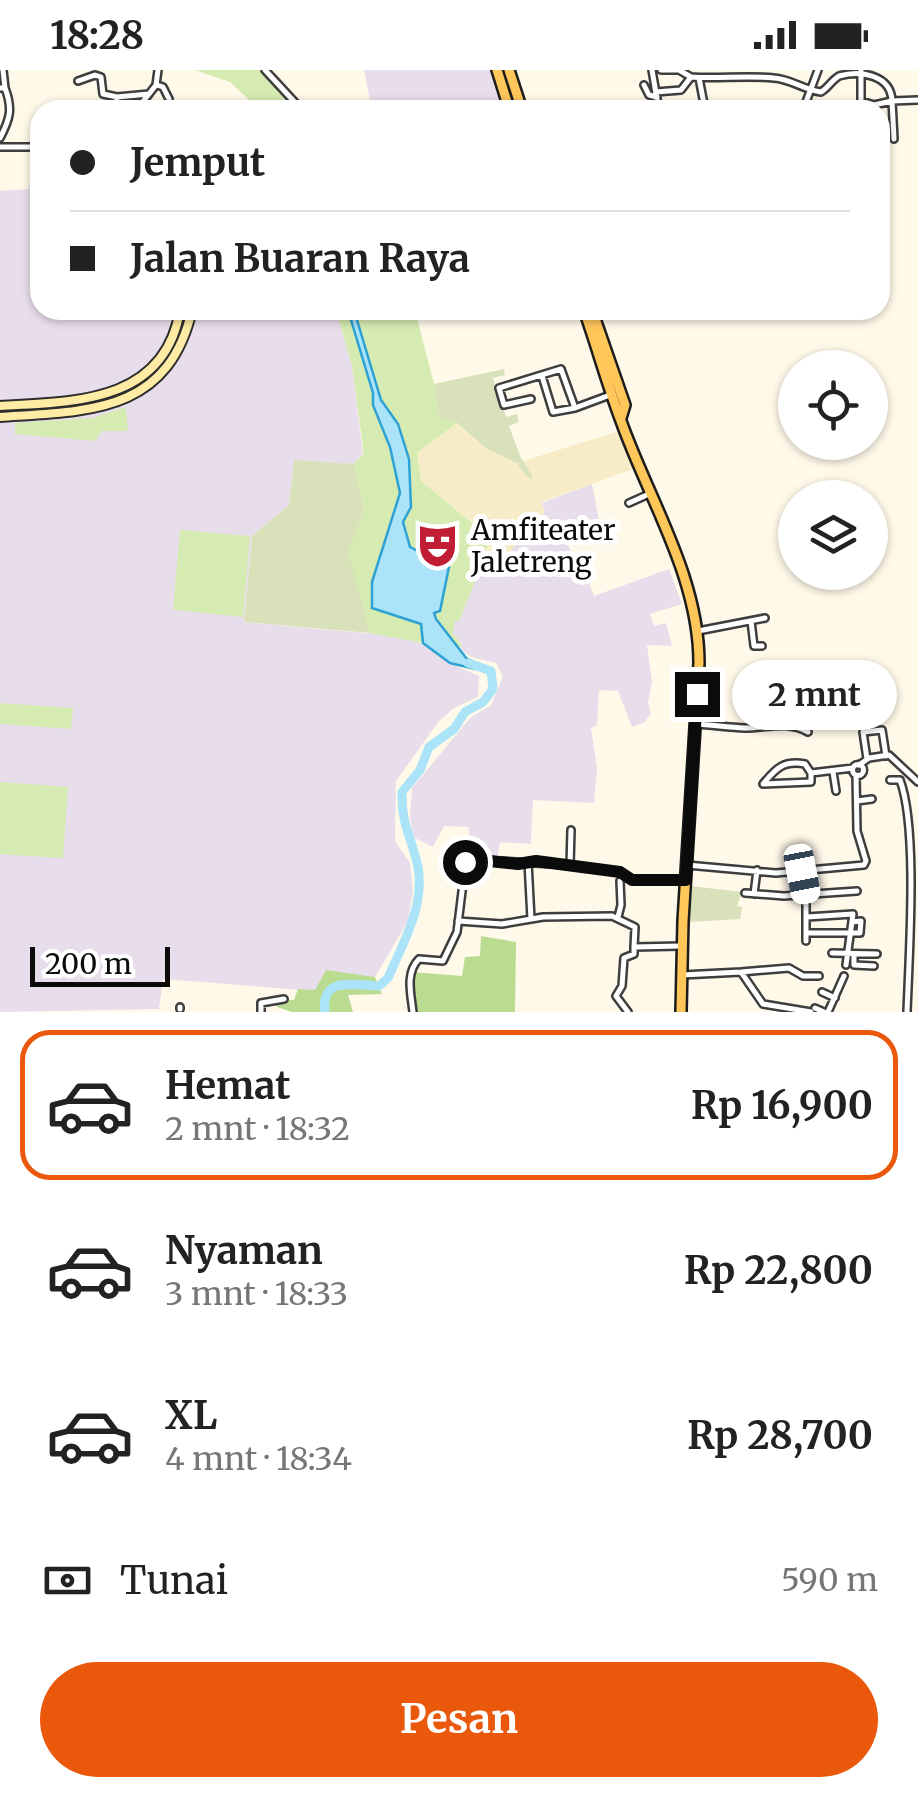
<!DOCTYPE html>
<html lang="id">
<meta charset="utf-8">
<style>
:root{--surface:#fff;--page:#f6f6f6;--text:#222;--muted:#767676;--line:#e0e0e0;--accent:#ea580c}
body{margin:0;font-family:Merriweather,serif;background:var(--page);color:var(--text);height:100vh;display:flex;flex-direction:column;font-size:38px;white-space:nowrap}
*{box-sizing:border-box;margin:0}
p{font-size:32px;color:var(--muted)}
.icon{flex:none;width:55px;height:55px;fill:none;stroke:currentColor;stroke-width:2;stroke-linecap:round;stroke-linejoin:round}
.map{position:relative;height:942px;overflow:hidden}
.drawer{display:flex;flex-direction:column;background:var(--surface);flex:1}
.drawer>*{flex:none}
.top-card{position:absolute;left:30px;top:30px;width:860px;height:220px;border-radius:30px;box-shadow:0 2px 8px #0004;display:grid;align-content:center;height:220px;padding:0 40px;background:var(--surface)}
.buttons{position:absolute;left:778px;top:280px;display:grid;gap:20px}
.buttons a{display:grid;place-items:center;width:110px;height:110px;border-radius:50%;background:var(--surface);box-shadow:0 2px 8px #0004;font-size:50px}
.scale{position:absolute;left:30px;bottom:25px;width:140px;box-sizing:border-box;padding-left:10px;border:5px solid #0b0b0b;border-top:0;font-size:28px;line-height:35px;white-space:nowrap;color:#0b0b0b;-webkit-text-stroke:8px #fff;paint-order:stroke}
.end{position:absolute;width:45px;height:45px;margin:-22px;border:12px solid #0b0b0b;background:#fff;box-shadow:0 0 0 5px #fff}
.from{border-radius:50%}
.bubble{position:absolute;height:70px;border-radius:35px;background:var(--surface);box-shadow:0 2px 8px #0004;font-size:32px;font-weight:700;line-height:70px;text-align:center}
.car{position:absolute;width:30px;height:60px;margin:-30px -15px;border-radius:12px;box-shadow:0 0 8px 2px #0007;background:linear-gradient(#fff 24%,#345 0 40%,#fff 0 76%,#345 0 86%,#fff 0)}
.top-card b{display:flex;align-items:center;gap:35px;height:95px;font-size:38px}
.top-card b+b{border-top:2px solid var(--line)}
.top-card i{width:25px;height:25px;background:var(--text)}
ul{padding:18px 0 0;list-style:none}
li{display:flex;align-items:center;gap:30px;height:150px;margin:0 20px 15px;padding:0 20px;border:5px solid transparent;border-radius:30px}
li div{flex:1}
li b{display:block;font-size:38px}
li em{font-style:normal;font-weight:700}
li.on{border-color:var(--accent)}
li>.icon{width:90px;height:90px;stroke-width:1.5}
.pay{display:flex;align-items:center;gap:25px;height:110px;padding:0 40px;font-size:38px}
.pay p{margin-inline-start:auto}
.button{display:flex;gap:20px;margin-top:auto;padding:20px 40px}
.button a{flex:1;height:115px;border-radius:60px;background:var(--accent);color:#fff;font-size:40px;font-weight:700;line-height:115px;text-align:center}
.status{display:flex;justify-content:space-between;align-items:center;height:70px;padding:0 50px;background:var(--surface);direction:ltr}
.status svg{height:28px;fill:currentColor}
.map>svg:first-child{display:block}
.industrial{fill:#e8deeb}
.farmland{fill:#f6edc8}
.green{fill:#d5ebb1}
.forest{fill:#badc90}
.cemetery{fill:#d8e1ba}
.water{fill:#abe4f9;stroke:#2ea2d4;stroke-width:2.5}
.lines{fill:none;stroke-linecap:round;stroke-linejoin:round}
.river{stroke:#abe4f9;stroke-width:9}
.minor-casing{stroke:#3e3e3e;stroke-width:10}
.secondary-casing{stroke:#2d2d2d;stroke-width:12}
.primary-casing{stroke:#1c1c1c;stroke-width:14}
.minor{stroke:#fff;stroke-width:5}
.secondary{stroke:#ffeca4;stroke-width:8}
.primary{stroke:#ffc659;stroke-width:9}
.route{stroke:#0b0b0b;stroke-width:12}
.labels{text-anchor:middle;stroke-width:10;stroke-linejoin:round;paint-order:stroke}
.poi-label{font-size:28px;fill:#0b0b0b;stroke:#fff;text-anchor:start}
</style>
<div class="status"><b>18:28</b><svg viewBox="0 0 49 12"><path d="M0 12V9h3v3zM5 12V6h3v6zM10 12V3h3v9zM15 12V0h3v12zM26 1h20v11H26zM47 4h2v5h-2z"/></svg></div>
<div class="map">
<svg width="918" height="942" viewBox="0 0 918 942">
<rect width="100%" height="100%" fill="#fff9e9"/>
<path class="industrial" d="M364,0h126l12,40h-130z
M36,80h4v160h296l16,56 11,87 -9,11 -60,-3 -5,44 -37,31 -8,86 143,13 36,8 26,20 30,13 -1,21 -24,11 -15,13 -43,60 -1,60 15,22 3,28 -5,30 -33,56 -49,-6 -11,20 -152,-12 -4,30 -159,3v-821l29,-2z
M592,414l9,47 -36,8 6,13 9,6 14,38 75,-27 13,35 -32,10 4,12 12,-3 6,23 -25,-1 5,37 -4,21 3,10 -6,9 -13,5 -14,-36 -19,-1 -2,35 -6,3 6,40 -3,35 -61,-3 -2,44 -31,-2 -3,18 -29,-3 1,-30 -25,-1 -11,21 -20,-10 -3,-21 2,-28 58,-70 21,-13 12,-28 -7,-14 -25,-6 -10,-7 1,-6 -10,-11 2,-12h5l25,-63 8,3 4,-7 12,-3 13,-14 3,1 21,-27 -4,-8z"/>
<path class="farmland" d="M457,353l30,26 24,10 22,18 -10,-16 99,-31 14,38 -95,34 4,9 -21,27 -3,-1 -16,22 -9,-5 -4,8 -8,-4 4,-22 -67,-55 -4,-28z"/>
<path class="green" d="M195,0h64l37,40h-36l-30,-28z
M336,240h79l19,74 5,31 18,8 -40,30 4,28 68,56 -5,22 -25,62h-4l-2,13 9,11 -12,18 -27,-20 -53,-10 -23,-80 17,-43 -10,-46 9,-10v-7l-11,-81z
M126,337l2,24h-26l-7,10 -80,-7v-11l78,-5z
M180,460l70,6 -7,81 -70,-7z
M0,633l73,5 -2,21 -71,-5z
M0,712l68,5 -5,71 -63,-4z"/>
<path class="forest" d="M481,866l35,6 -1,70h-101l-3,-40 51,4 3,-19 15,-1z
M326,900l49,7 7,17 -34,1 5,17h-61l-15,-5 -2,-7h19l4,-11 17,1z"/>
<path class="cemetery" d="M504,299l1,6 -12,3 13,39 11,-3 2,8 -10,4 11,30 13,21 -3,2 -12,-13 1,-2 -32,-15 -30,-26 -18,-7 -5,-32z
M294,390l60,4 10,46 -16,43 22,80 -126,-11 8,-86 37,-31z
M690,816l52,6 -5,14 5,1 -2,12 -53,3z"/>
<path class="water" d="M348,240h6l27,90 17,24 11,35 2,48 -8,15 7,25 39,20 -9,44 -6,2 2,6 31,40 14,6 -6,4 -25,-6 -27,-20 -2,-19 -49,-16v-26l28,-89 -10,-46 -17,-42v-12z"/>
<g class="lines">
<path class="river" d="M325,942c-5,-36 29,-27 54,-26l9,-8c15,-35 37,-72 30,-111 -6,-29 -17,-42 -16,-75l18,-22 9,-23 25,-18 11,-17 18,-10 10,-13 -2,-18 -23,-8"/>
<defs>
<path id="minor" d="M265,0l37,40
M652,0l6,35 16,5
M661,0h18l12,7
M861,1v30l13,4 18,-4 2,38
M699,8l5,26 5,6
M78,11l17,-6 6,2 2,17 14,3 -1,13
M157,15l6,2 6,12 1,11
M644,15l5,10 8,2
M0,18h5l-2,-18
M656,22l25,-2 10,-13c27,2 55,-2 83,1 17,1 30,12 47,14 7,-4 10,-11 18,-16 22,-6 52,-1 53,25l26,-1
M117,27l32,-3 7,-9 2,-15
M136,40l13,-16
M803,40l15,-40
M0,68c10,-19 13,-29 5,-50
M0,77h40
M542,306l11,36 22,-4
M531,329l-27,6 -5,-17 62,-19 14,39 35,-13
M629,433l20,-9
M751,551l3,25h8
M698,561l67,-13
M778,629l9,6 4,20
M696,654c16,1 32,3 49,4 23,0 41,-8 63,4
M867,689l-4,-27 19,-2 4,26
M852.5 700a5.5 5.5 0 1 1 11 0a5.5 5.5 0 1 1-11 0Z
M859,695l10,-7 20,-3 29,27
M833,702l3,19
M811,703v9l-48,2c13,-16 21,-24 42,-20l6,9 42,-5
M890,710h10c18,48 9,175 7,232
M857,731l15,-2
M528,792l3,57
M570,795l1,-35
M687,795l89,8 88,-8 2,-4 -9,-30 -1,-56
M802,803l4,22v46
M745,823l39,3 73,-5
M754,824l3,-24
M618,847l3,-12 -1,-24
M807,847l46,-3 -7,51
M458,851l44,3 41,-7 69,-1 23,11 -1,20 47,-1
M807,863h53l1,-12 -9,1
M832,883l45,1
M854,884v11l20,1
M741,902l48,-4 14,8h16
M682,905l59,-3 22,32 48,8
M822,922l13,6
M815,938l9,4
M180,939v-2
M261,942v-9l23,-4
M413,942c-2,-18 -8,-39 6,-53l24,2 14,-29 9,-73 104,6 50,7 12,8h54
M628,942l-12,-16 6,-10 2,-28 10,-4v-7
M828,942l16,-36"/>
<path id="secondary" d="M0,336c74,-4 165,-3 180,-96
M0,347c88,-6 168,-3 192,-107"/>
<path id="primary" d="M497,0l10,32 -1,8
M509,0l13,40
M584,240c13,37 23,74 37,111 28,79 78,156 78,242l-16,258 -2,91
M592,240l33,95 -4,13"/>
</defs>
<use href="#minor" class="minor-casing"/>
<use href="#secondary" class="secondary-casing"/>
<use href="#primary" class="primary-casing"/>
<use href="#minor" class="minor"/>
<use href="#secondary" class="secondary"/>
<use href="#primary" class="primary"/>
</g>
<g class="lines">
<path class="route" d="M465,792l5,-3 48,5 18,-3 84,11 12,8h54l11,-186"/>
</g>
<defs>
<symbol id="theatre-bare" viewBox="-9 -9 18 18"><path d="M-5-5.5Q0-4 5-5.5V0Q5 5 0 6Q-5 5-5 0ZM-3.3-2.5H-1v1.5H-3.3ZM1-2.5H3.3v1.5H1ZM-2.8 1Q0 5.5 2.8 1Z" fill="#c11d35" stroke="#fff" stroke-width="2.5" paint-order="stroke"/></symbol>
</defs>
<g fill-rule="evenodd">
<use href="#theatre-bare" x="406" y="444" width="63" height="63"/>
</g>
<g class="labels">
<g class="poi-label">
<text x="471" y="470">Amfiteater<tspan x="471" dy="32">Jaletreng</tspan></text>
</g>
</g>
</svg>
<div class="buttons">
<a><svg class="icon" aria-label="locate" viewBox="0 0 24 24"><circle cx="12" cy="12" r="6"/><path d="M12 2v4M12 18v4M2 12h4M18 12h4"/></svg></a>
<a><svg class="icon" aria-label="layers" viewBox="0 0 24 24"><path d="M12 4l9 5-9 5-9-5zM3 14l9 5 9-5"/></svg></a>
</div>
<div class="scale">200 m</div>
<i class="end from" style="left:465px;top:792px"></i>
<i class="end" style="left:697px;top:624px"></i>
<div class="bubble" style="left:732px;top:590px;width:165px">2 mnt</div>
<i class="car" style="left:802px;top:804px;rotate:169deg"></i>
<div class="top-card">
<b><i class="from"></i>Jemput</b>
<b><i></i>Jalan Buaran Raya</b>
</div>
</div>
<section class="drawer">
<ul>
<li class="on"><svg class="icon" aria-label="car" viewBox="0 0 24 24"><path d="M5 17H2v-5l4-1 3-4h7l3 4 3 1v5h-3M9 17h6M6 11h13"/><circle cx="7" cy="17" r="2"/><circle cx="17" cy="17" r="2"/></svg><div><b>Hemat</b><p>2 mnt · 18:32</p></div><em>Rp 16,900</em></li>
<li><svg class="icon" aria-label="car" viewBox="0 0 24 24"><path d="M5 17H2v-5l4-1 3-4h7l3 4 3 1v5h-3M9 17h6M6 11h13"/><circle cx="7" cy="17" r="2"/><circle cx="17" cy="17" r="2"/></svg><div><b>Nyaman</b><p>3 mnt · 18:33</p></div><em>Rp 22,800</em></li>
<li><svg class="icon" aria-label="car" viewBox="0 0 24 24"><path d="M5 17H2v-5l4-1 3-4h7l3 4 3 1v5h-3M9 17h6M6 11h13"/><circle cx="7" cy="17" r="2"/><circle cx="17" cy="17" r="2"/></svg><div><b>XL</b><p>4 mnt · 18:34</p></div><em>Rp 28,700</em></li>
</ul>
<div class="pay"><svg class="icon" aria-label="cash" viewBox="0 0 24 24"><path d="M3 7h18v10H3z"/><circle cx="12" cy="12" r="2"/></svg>Tunai<p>590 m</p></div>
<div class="button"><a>Pesan</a></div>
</section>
